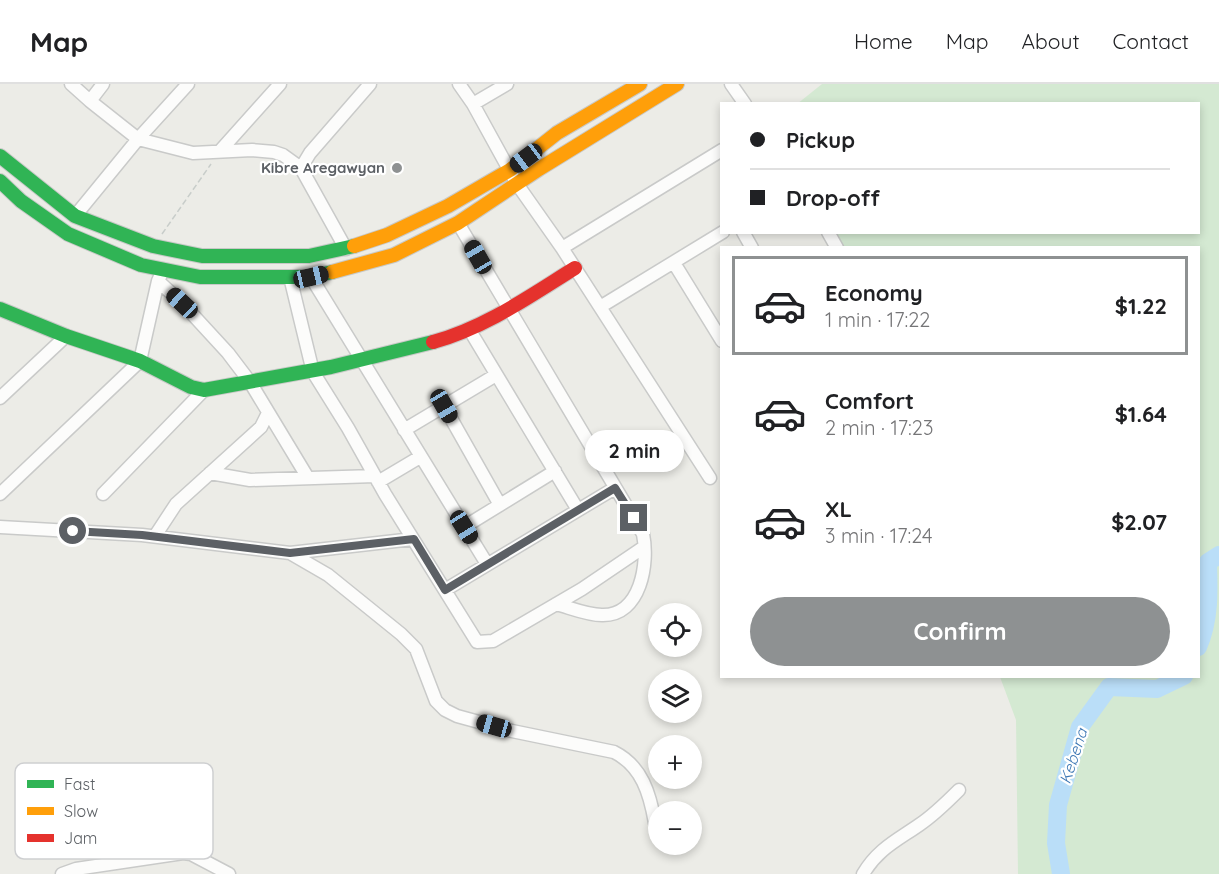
<!DOCTYPE html>
<meta charset="utf-8">
<style>
:root{--surface:#fff;--page:#f2f2f2;--text:#202124;--muted:#757577;--line:#e0e0e0;--accent:#8e9192}
body{margin:0;font-family:Quicksand,sans-serif;background:var(--page);color:var(--text);height:100vh;display:flex;flex-direction:column;font-size:22px;white-space:nowrap}
*{box-sizing:border-box;margin:0}
p{font-size:20px;color:var(--muted)}
.icon{flex:none;width:33px;height:33px;fill:none;stroke:currentColor;stroke-width:2;stroke-linecap:round;stroke-linejoin:round}
.map{position:relative;flex:1;overflow:hidden}
.sheet{position:absolute;left:720px;top:162px;width:480px;height:432px;display:flex;flex-direction:column;background:var(--surface);border-radius:0px;box-shadow:0 3px 9px #0003}
.sheet>*{flex:none}
.guide{position:absolute;left:720px;top:18px;width:480px;height:132px;border-radius:0px;box-shadow:0 3px 9px #0003;display:grid;align-content:center;height:132px;padding:0 30px;background:var(--surface)}
.buttons{position:absolute;left:648px;top:519px;display:grid;gap:12px}
.buttons a{display:grid;place-items:center;width:54px;height:54px;border-radius:50%;background:var(--surface);box-shadow:0 3px 9px #0003;font-size:30px}
.end{position:absolute;width:27px;height:27px;margin:-14px;border:8px solid #5c6065;background:#fff;box-shadow:0 0 0 3px #fff}
.from{border-radius:50%}
.bubble{position:absolute;height:42px;border-radius:21px;background:var(--surface);box-shadow:0 3px 9px #0003;font-size:20px;font-weight:800;line-height:42px;text-align:center}
.car{position:absolute;width:18px;height:36px;margin:-18px -9px;border-radius:8px;box-shadow:0 0 4px 2px #0007;background:linear-gradient(#222 24%,#8ab4d8 0 40%,#222 0 76%,#8ab4d8 0 86%,#222 0)}
.guide b{display:flex;align-items:center;gap:21px;height:57px;font-size:22px}
.guide b+b{border-top:2px solid var(--line)}
.guide i{width:15px;height:15px;background:var(--text)}
ul{padding:10px 0 0;list-style:none}
li{display:flex;align-items:center;gap:18px;height:99px;margin:0 12px 9px;padding:0 18px;border:3px solid transparent;border-radius:0px}
li div{flex:1}
li b{display:block;font-size:22px}
li em{font-style:normal;font-weight:800}
li.active{border-color:var(--accent)}
li>.icon{width:54px;height:54px;stroke-width:1.5}
.button{display:flex;gap:12px;margin-top:auto;padding:12px 30px}
.button a{flex:1;height:69px;border-radius:36px;background:var(--accent);color:#fff;font-size:24px;font-weight:800;line-height:69px;text-align:center}
header{display:flex;align-items:center;gap:36px;box-sizing:border-box;height:84px;padding:0 30px;background:var(--surface);border-bottom:2px solid var(--line)}
header strong{font-size:28px}
nav{display:flex;gap:33px;margin-inline-start:auto;font-size:21px}
.map>svg:first-child{display:block}
.green{fill:#d4e9d2}
.lines{fill:none;stroke-linecap:round;stroke-linejoin:round}
.river{stroke:#badef8;stroke-width:18}
.street-casing{stroke:#c9cac9;stroke-width:15}
.fast-casing{stroke:#c8c9c7;stroke-width:16}
.slow-casing{stroke:#c8c9c7;stroke-width:16}
.jam-casing{stroke:#c8c9c7;stroke-width:16}
.path{stroke:#c8cdca;stroke-width:1.5;stroke-dasharray:6 3;stroke-linecap:butt}
.street{stroke:#fcfcfb;stroke-width:12}
.fast{stroke:#30b455;stroke-width:14}
.slow{stroke:#ff9f0a;stroke-width:14}
.jam{stroke:#e5322d;stroke-width:14}
.route{stroke:#5c6065;stroke-width:8}
.poi-dot{fill:#8e9192;stroke:#fff;stroke-width:2}
.labels{text-anchor:middle;stroke-width:4.5;stroke-linejoin:round;paint-order:stroke}
.poi-label{font-size:15px;font-weight:bold;fill:#5c6065;stroke:#fff;text-anchor:end}
.water-label{font-size:16px;font-style:italic;fill:#3e78b5;stroke:#fff}
.key{fill:#fff;stroke:#cecfd1;stroke-width:1.5}
.key-label{font-size:16px;fill:#5c6065}
</style>
<header>
<strong>Map</strong>
<nav><a>Home</a><a>Map</a><a>About</a><a>Contact</a></nav>
</header>
<div class="map">
<svg width="1219" height="790" viewBox="0 0 1219 790">
<rect width="100%" height="100%" fill="#ecece7"/>
<path class="green" d="M822,0h397v790h-201l-2,-154 -16,-43 198,-1v-428h-357l-6,-15 363,-1v-128h-401z"/>
<g class="lines">
<path class="river" d="M1198,563c12,-27 11,-56 10,-85l11,-7
M1061,790l-5,-31 2,-38 22,-78 29,-40 48,2 27,-13"/>
<defs>
<path id="street" d="M71,0l19,17
M103,0l-13,17 48,38 55,14 59,-3 22,2 9,3 18,13 45,81
M459,0l14,20 44,80 45,64 38,59 123,-75
M731,0l14,20
M473,20l34,-20
M220,67l60,-67
M301,84l9,-15 60,-69
M75,132l63,-77 50,-55
M458,139l185,311c6,29 -2,82 -41,81 -15,0 -31,-7 -46,-11
M743,148l9,16
M828,148l9,16
M562,164l160,-98
M674,179l48,78
M290,193l23,95 35,56 37,66 92,148 16,-1 89,-52 62,-42
M311,193l176,287
M158,197l24,22 46,50 22,29 58,96
M600,223l110,171
M469,245l109,181
M0,314l66,-62
M444,322l56,99
M404,346l92,-55
M210,389l40,7 125,-4
M378,398l42,-25
M0,410l140,-133 18,-80 5,-11
M103,410l101,-104
M0,443l142,8 148,18 123,-14
M464,443l91,-56
M155,452l21,-32 85,-77 7,-14
M290,469l38,22 73,59 15,15 20,52 9,9 12,6 55,15 102,21c28,14 36,42 41,71
M445,506l170,-102
M62,790l14,-5 107,-16 8,1 38,20
M863,790c15,-25 33,-33 56,-49 15,-10 27,-22 40,-35"/>
<path id="fast" d="M0,72l75,60 78,30 49,10h107l45,-10
M0,97l21,20 47,33 73,31 59,12h111l21,-5
M0,225l66,27 74,25 51,26 13,3 127,-23 102,-25"/>
<path id="slow" d="M354,162l33,-11 61,-29 62,-36 47,-37 83,-49
M332,188l62,-17 64,-32 81,-54 138,-85"/>
<path id="jam" d="M433,258c52,-14 97,-46 142,-74"/>
</defs>
<use href="#street" class="street-casing"/>
<use href="#fast" class="fast-casing"/>
<use href="#slow" class="slow-casing"/>
<use href="#jam" class="jam-casing"/>
<path class="path" d="M162,150l49,-70"/>
<use href="#street" class="street"/>
<use href="#fast" class="fast"/>
<use href="#slow" class="slow"/>
<use href="#jam" class="jam"/>
</g>
<g class="lines">
<path class="route" d="M73,447l69,4 148,18 124,-14 31,51 170,-102 19,30"/>
</g>
<circle class="poi-dot" cx="397" cy="84" r="6"/>
<g class="labels">
<g class="poi-label">
<text x="385" y="89">Kibre Aregawyan</text>
</g>
<g class="water-label">
<text transform="translate(1073 672) rotate(-72)" y="6">Kebena</text>
</g>
</g>
<rect x="15" y="679" width="198" height="96" rx="9" class="key"/>
<rect x="27" y="696" width="27" height="8" fill="#30b455"/>
<rect x="27" y="723" width="27" height="8" fill="#ff9f0a"/>
<rect x="27" y="750" width="27" height="8" fill="#e5322d"/>
<g class="key-label">
<text x="64" y="706">Fast</text>
<text x="64" y="733">Slow</text>
<text x="64" y="760">Jam</text>
</g>
</svg>
<div class="buttons">
<a><svg class="icon" aria-label="locate" viewBox="0 0 24 24"><circle cx="12" cy="12" r="6"/><path d="M12 2v4M12 18v4M2 12h4M18 12h4"/></svg></a>
<a><svg class="icon" aria-label="layers" viewBox="0 0 24 24"><path d="M12 4l9 5-9 5-9-5zM3 14l9 5 9-5"/></svg></a>
<a>+</a>
<a>−</a>
</div>
<i class="end from" style="left:73px;top:447px"></i>
<i class="end" style="left:634px;top:434px"></i>
<div class="bubble" style="left:585px;top:346px;width:99px">2 min</div>
<i class="car" style="left:526px;top:74px;rotate:233deg"></i>
<i class="car" style="left:478px;top:173px;rotate:330deg"></i>
<i class="car" style="left:311px;top:193px;rotate:77deg"></i>
<i class="car" style="left:182px;top:219px;rotate:313deg"></i>
<i class="car" style="left:444px;top:322px;rotate:150deg"></i>
<i class="car" style="left:464px;top:443px;rotate:148deg"></i>
<i class="car" style="left:494px;top:642px;rotate:286deg"></i>
<div class="guide">
<b><i class="from"></i>Pickup</b>
<b><i></i>Drop-off</b>
</div>
<section class="sheet">
<ul>
<li class="active"><svg class="icon" aria-label="car" viewBox="0 0 24 24"><path d="M5 17H2v-5l4-1 3-4h7l3 4 3 1v5h-3M9 17h6M6 11h13"/><circle cx="7" cy="17" r="2"/><circle cx="17" cy="17" r="2"/></svg><div><b>Economy</b><p>1 min · 17:22</p></div><em>$1.22</em></li>
<li><svg class="icon" aria-label="car" viewBox="0 0 24 24"><path d="M5 17H2v-5l4-1 3-4h7l3 4 3 1v5h-3M9 17h6M6 11h13"/><circle cx="7" cy="17" r="2"/><circle cx="17" cy="17" r="2"/></svg><div><b>Comfort</b><p>2 min · 17:23</p></div><em>$1.64</em></li>
<li><svg class="icon" aria-label="car" viewBox="0 0 24 24"><path d="M5 17H2v-5l4-1 3-4h7l3 4 3 1v5h-3M9 17h6M6 11h13"/><circle cx="7" cy="17" r="2"/><circle cx="17" cy="17" r="2"/></svg><div><b>XL</b><p>3 min · 17:24</p></div><em>$2.07</em></li>
</ul>
<div class="button"><a>Confirm</a></div>
</section>
</div>
